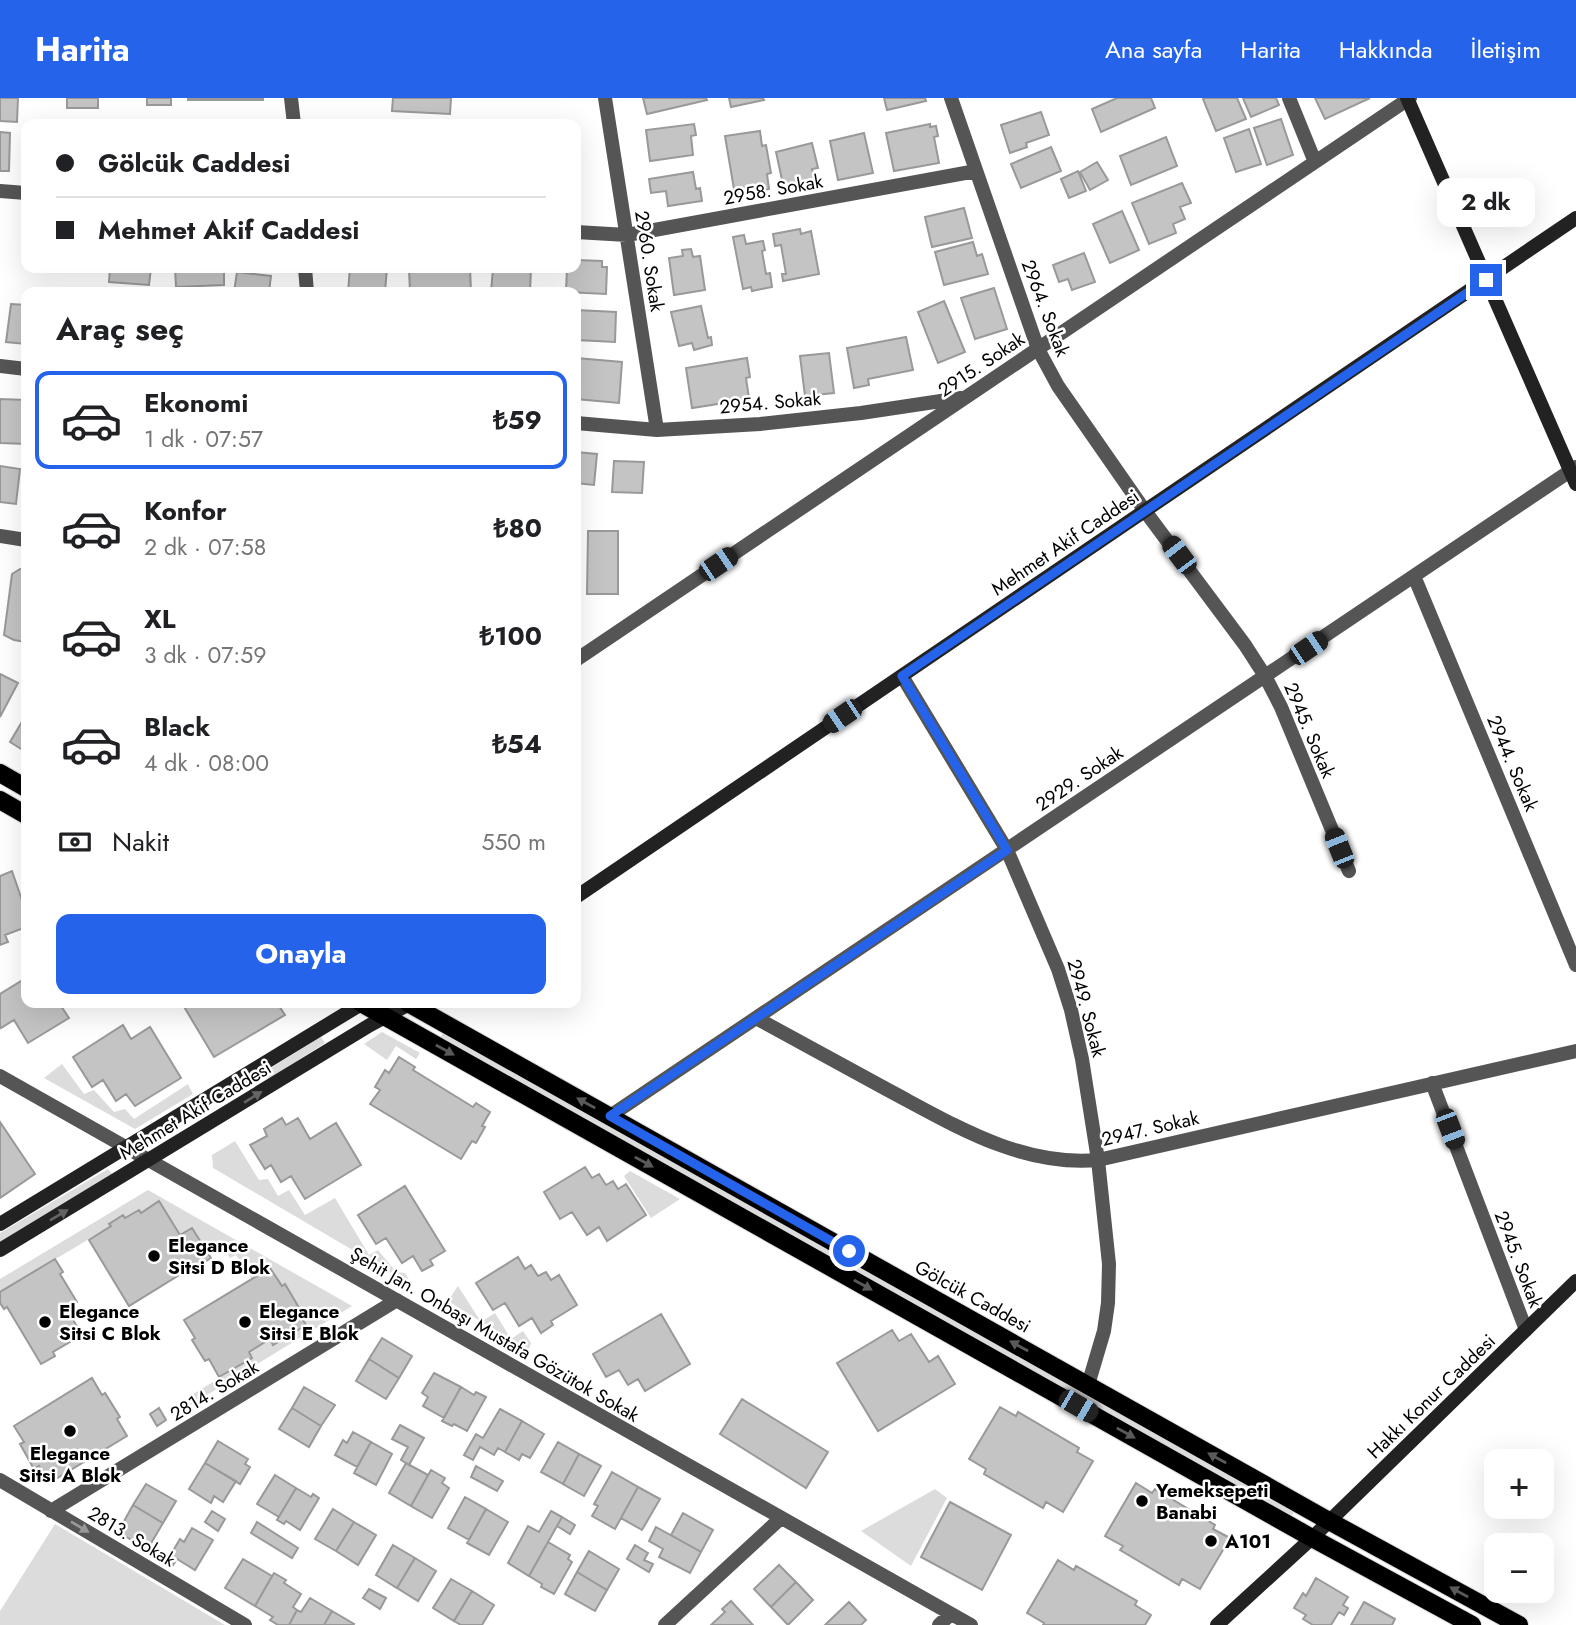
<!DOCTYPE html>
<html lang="tr">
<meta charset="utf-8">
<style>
:root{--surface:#fff;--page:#f2f2f2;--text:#202124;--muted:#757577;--line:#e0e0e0;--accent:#2563eb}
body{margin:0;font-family:Jost,sans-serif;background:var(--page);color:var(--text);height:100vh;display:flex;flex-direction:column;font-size:26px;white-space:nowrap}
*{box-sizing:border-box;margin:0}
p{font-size:23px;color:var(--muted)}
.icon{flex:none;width:38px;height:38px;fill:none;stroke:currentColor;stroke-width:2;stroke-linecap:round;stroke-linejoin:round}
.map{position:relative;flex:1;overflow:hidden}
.sheet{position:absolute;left:21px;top:189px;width:560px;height:721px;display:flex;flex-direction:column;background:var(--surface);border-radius:14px;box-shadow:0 7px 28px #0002}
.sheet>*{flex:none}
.hud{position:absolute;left:21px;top:21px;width:560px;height:154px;border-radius:14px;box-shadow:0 7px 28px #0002;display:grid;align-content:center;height:154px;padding:0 35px;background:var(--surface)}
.fabs{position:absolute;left:1484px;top:1351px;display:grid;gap:14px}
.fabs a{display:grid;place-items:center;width:70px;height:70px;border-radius:14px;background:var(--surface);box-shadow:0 7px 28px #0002;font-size:35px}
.end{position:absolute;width:32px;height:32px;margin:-16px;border:9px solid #2563eb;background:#fff;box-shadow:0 0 0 4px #fff}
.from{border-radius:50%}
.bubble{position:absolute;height:49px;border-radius:14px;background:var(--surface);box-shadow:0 7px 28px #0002;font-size:23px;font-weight:700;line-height:49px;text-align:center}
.car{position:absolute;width:21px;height:42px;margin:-21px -10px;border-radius:9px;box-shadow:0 0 5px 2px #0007;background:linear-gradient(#222 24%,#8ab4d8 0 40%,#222 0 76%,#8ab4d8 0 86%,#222 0)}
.hud b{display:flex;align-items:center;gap:24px;height:66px;font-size:26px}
.hud b+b{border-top:2px solid var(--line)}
.hud i{width:18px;height:18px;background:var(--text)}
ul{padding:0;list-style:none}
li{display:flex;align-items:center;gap:21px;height:98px;margin:0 14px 10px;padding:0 21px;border:4px solid transparent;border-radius:14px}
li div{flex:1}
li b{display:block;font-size:26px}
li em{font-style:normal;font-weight:700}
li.active{border-color:var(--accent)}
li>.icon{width:63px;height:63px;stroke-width:1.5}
h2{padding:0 35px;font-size:32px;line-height:84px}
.pay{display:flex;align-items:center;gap:18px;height:77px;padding:0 35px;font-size:26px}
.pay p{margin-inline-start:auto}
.action{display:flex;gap:14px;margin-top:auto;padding:14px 35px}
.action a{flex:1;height:80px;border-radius:14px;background:var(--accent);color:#fff;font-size:28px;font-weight:700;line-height:80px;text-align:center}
header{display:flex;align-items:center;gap:42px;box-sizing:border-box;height:98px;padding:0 35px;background:var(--accent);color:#fff}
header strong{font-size:33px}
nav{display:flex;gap:38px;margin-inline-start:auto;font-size:24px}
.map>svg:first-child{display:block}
.green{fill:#dcdcdc}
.building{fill:#c4c4c4;stroke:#999;stroke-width:2}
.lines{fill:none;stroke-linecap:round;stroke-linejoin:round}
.primary-casing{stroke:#dbdbdb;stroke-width:20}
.street{stroke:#555;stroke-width:14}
.secondary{stroke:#222;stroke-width:14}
.primary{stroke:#000;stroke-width:18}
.oneway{fill:#595959}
.oneway2{fill:#646464}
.oneway3{fill:#999}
.route{stroke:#2563eb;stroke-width:9}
.poi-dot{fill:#000;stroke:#fff;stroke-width:2.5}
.labels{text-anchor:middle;stroke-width:5;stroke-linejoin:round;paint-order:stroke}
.street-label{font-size:19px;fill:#000;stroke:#fff}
.poi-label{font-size:19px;font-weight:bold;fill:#000;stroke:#fff;text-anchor:start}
</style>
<header>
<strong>Harita</strong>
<nav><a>Ana sayfa</a><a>Harita</a><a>Hakkında</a><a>İletişim</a></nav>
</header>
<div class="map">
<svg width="1576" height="1527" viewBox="0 0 1576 1527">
<rect width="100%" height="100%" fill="#fff"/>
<path class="green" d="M382,934l38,21 -4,6 -20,-13 -9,14 -23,-16z
M443,935l852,478 -4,5 -851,-478z
M321,939l4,6 -57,36 -4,-7z
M62,966l22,30 10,-4 20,22 11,-3 9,10 54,-35 5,10 -58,35 -91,-51z
M235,1043l24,39 9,-1 10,17 11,-6 16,25 30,-17 34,57 9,-5 18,22 9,1 7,12 -199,-117 -1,-13z
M108,1071l4,5 -112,68v-9z
M630,1073l50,28 -29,19 -27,-42z
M148,1092l204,116 -163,100 -4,-7 67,-41 -3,-6 21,-13 4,6 32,-20 -11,-18 2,-1 -12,-21 -3,1 -12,-18 -18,11 -16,-24 -6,3 -9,-14 -13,9 -28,-18 -21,-34 -18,12 -3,-3 -13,8 -2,-3 -14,9 2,2 -111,66v-13z
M458,1188l23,36 14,-9 16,26 12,-8 8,12 -3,8 -80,-50z
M935,1391l12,9 -36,68 -50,-35z
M55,1426l170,101h-225v-14z"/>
<path class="building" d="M0,0h18l-1,24 -17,-1z
M67,0h31v10h-31z
M147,0h24v7h-24z
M188,0h75v2h-75z
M393,0h58l-1,16 -58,-3z
M643,0h63l1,2 -60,14z
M729,0h34l1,2 -33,7z
M884,0h41l1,3 -39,9z
M1117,0h34l4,10 -54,24 -9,-23z
M1205,0h32l9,21 -30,12 -13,-32z
M1243,0h33l3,7 -28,12z
M1315,0h55l-45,21z
M1041,14l8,23 -23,8 1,4 -17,6 -9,-28z
M1281,21l12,36 -26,10 -13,-37z
M694,26l2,11 -5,1 2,19 -43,6 -4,-31z
M930,26v3l6,-1 2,10 -4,1 5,26 -45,8 -8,-38z
M1249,31l12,35 -25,8 -12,-34z
M760,33l2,15 4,-1 5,28 -4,1 2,15 -34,6 -10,-59z
M0,34l10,1 -1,38h-9z
M864,35l9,40 -35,7 -8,-39z
M1166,39l11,29 -46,19 -11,-29z
M812,45l6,25 -6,1 3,13 -31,7 -8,-37z
M1051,49l10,24 -40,17 -10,-24z
M1097,64l11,18 -18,10 -10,-18z
M1078,73l8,20 -17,7 -8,-19z
M693,74l3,17 4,-1 2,13 -34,5 -2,-15 -15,2 -2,-14z
M1182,85l9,20 -11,4 5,12 -12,5 3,9 -27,11 -17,-41z
M964,110l8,30 -40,9 -7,-30z
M1122,113l17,39 -29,13 -17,-39z
M800,131l1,5 10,-3 8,43 -36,7 -1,-7h4l-5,-29 -6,1 -2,-12z
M744,137l2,9 17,-3 2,9 -3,1 4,23 4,-1 2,14 -20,4 -1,-4 -8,2 -10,-52z
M973,144l4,14 5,-2 6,20 -44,11 -9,-33z
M691,151l2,8 7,-1 5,34 -31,5 -5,-37 14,-2 -1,-6z
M1084,155l11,29 -23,8 -4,-11 -9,3 -6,-17z
M576,162l26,1v6h5l-1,27 -40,-2 1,-24h9z
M110,170h41l-2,17 -40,-3z
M175,170h49v17l-48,2z
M350,170h37l-2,24h-37z
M409,170h61l1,24h-61z
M493,170h38l-1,24h-39z
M237,174l34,4 -2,16h2h-37z
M994,190l13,41 -32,10 -14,-41z
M944,203l21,51 -27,11 -20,-51z
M11,206l15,1v39l-20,-2z
M701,208l7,32 3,-1 1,8 -18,5 -2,-7 -13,3 -8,-34z
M576,212l40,2 -1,30 -39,-2z
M906,239l7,33 -45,9 1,6 -15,3 -7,-40z
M829,255l5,40 -29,3 -5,-40z
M576,260l46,4 -3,41 -43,-4z
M747,260l3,19 -4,1 4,27 -12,2 -1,-6 -45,7 -6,-40z
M0,301l26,1v44l-26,-1z
M576,354l21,2 -3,31 -18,-2z
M614,363l30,1 -2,31 -30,-1z
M0,368l20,3 -4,35 -16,-2z
M588,433h30v63h-31z
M20,471l6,1v72l-12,-2 -10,-5 8,-61z
M0,576l18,9 -18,34z
M26,617v37l-16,-10z
M12,773l14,41v15l-21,8 3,7 -8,3v-69z
M26,880v25h33l10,15 -41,25 -14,-23 -13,8 -1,-2v-32z
M186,905h91l8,12 -71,42 -31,-52z
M123,927l8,14 19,-12 31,51 -46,28 -9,-12 -10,7 -13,-21 -11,7 -19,-30z
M399,959l16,10 -2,3 60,37 3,-4 14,9 -8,14 3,1 -9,16 -4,-2 -11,18 -91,-55 10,-14 -5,-3 10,-17 4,3z
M282,1020l4,7 12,-7 12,21 26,-16 25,42 -56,34 -14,-23 -10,6 -10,-17 -6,4 -15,-24 17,-9 -3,-7z
M0,1024l35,52 -35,24z
M585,1069l7,11 7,-4 7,11 7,-4 5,8 8,-5 20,31 -39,26 -8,-14 -12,8 -15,-23 -12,7 -16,-27z
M405,1088l40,65 -15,9 3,5 -11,6 -9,-15 -11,7 -16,-25 -10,6 -18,-29z
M159,1103l21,34 12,-7 19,30 -13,8 -1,-2 -68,42 -40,-66 22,-14 -2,-2 14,-9 2,3 14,-8 2,3z
M518,1159l7,12 6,-4 7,11 8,-4 5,8 8,-5 18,30 -26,16 2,4 -12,8 -9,-15 -13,8 -14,-23 -12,7 -17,-27z
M55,1161l8,13 -3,2 17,28 -11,6 16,27 -29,17 2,4 -14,8 -34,-57 -3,2 -4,-6v-11z
M270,1170l12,18 3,-2 13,22 -3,1 11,18 -33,20 -3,-6 -21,13 3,6 -33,19 -10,-18 -4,2 -13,-21 3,-2 -11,-18z
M661,1216l29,50 -45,27 -7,-12 -10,6 -9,-15 -13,7 -13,-23z
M892,1232l7,11 12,-7 18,28 9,-6 17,28 -77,47 -41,-68z
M382,1240l30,18 -13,22 -30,-19z
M369,1261l30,19 -13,21 -30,-18z
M434,1275l27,14 -17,31 -21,-12 5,-9 -6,-4z
M92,1280l10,17 3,-2 15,24 -3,2 10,17 -78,47 -10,-17 -5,3 -14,-25 4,-2 -10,-16z
M304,1289l31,18 -14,21 -29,-18z
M461,1289l13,8 2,-3 10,5 -19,34 -13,-7 -2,2 -10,-5z
M742,1301l86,53 -22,36 -86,-54z
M1000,1309l16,9 2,-4 61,36 -2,4 16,9 -30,51 -17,-10 -3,6 -59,-34 2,-5 -17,-10z
M159,1310l7,12 -9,6 -7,-12z
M292,1310l29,18 -12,21 -30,-18z
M500,1311l22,12 -17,31 -7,-4 -4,7 -14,-8 -7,13 -9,-5 12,-21 7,4z
M522,1323l22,13 -14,24 -8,-4 -3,6 -14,-8z
M400,1327l24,13 -15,27 -8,-5 7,-13 -16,-8z
M353,1334l18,10 -14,25 -22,-12 8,-15 4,3z
M218,1343l30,18 -3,5 5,3 -10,17 -35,-21z
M371,1344l21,12 -16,31 -22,-12z
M558,1344l21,12 -16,30 -22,-12z
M579,1356l22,12 -17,30 -21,-12z
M205,1365l31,18 -13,21 -9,-6 -3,7 -22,-14z
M406,1365l22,12 -17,31 -22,-13z
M476,1368l27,15 -6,10 -26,-14z
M431,1372l14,8 -3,5 7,5 -17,30 -21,-12z
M612,1374l26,15 -23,42 -23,-13 6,-10 -4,-2z
M275,1377l21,13 -17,29 -22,-13z
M1136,1385l16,10 3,-4 60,36 -2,4 17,9 -30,51 -18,-10 -3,6 -59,-35 3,-4 -18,-10z
M146,1386l30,17 -13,22 -30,-18z
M638,1389l22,12 -18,31 -21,-12z
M296,1390l15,9 2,-3 6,4 -19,32 -14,-9 -2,3 -7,-4z
M465,1399l21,12 -17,31 -21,-12z
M950,1404l61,33 -29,55 -61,-33z
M133,1407l30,18 -13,22 -7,-5 -3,5 -22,-13z
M333,1411l21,13 -18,29 -21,-12z
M486,1411l22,13 -19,33 -22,-12z
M212,1413l13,8 -7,12 -13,-9z
M551,1413l11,6 -33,59 -21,-13 20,-37 11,6z
M683,1415l30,17 -12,22 -30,-17z
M562,1419l13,8 -5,9 -13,-8z
M257,1424l41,26 -6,10 -41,-25z
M354,1424l22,13 -18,30 -22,-14z
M656,1429l45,25 -11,21 -31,-16 4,-8 -14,-8z
M192,1430l21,12 -18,30 -18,-11 -4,6 -6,-4 13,-22 4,3z
M548,1444l22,13 -2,4 4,3 -18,32 -13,-7 1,-3 -13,-8z
M393,1447l22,13 -18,30 -21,-13z
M635,1447l13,8 -4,7 9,4 -4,8 -22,-13z
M589,1453l30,18 -12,21 -30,-18z
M415,1460l21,13 -18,30 -21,-13z
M243,1461l29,17 -17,30 -30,-18z
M1058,1462l16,10 2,-4 61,35 -2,4 16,10 -6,10h-102l1,-2 -17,-10z
M779,1467l17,17 -25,25 -17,-18z
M577,1474l30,18 -12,21 -30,-17z
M274,1475l12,7 -2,3 17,11 -8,13 4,3 -8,15h-11l-8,-5 3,-3 -18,-11z
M1316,1480l32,19 -5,8 5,3 -4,7 -5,-3 -8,13h-18l-10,-6 3,-4 -12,-7 9,-15 3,3z
M451,1481l21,12 -18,30 -21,-13z
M796,1484l17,18 -25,25 -17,-18z
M369,1491l17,9 -6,11 -17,-11z
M472,1493l22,14 -12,20h-21l-7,-4z
M310,1500l22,13 -8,14h-35l8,-15 4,2z
M731,1503l22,24h-42l14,-13 -3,-3z
M849,1504l17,18 -5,5h-36z
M1364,1504l31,17 -3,6h-41z
M332,1513l22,13 -1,1h-29z"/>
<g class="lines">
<defs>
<path id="primary" d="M0,675l26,15
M0,702l26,15
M361,905l951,535 160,87
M408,905l921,518 190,104"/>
</defs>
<use href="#primary" class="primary-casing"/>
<path class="street" d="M291,0l3,26
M605,0l52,332
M951,0l87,251 20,37 87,125 100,134 20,31 16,31 68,164
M1289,0l26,64
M0,93l26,2
M576,134l51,3 349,-64
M305,170l2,24
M0,268l26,3
M576,325l81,7 103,-6 101,-11 100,-15
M0,438l26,4
M1414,478l162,389
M576,562l834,-562
M902,578l105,174 51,119 13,41 11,49 16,101 11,104 -1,39 -4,28 -16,54
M756,920c44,24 88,48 132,72 66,35 133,77 210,70l478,-109
M0,978l971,549
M1432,985l94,247
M610,1018l966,-649
M0,1382l245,145
M51,1413l346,-211
M665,1527l116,-107
M939,1527l12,-11"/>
<path class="secondary" d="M1407,0l169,386
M576,799l1000,-679
M0,1126l363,-221
M0,1152l370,-225 41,-22
M1217,1527l95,-87 264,-257"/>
<use href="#primary" class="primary"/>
</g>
<defs><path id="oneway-solid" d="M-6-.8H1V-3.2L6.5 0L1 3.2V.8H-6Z" transform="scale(1.75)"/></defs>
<g class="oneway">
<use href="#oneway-solid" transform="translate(445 952) rotate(29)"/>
<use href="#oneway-solid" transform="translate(586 1005) rotate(-151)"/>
<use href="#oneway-solid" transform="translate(644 1064) rotate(29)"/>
<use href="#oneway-solid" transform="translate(863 1187) rotate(29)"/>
<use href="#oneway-solid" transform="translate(1019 1248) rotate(-151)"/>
<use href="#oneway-solid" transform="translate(1126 1335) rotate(29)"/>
<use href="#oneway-solid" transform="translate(1217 1360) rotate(-151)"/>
<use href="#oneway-solid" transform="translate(1459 1494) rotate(-151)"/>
</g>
<g class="oneway2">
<use href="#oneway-solid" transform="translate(253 999) rotate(-32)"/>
<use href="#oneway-solid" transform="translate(59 1117) rotate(-31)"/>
</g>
<use class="oneway3" href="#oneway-solid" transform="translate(80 1429) rotate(31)"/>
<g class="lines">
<path class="route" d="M849,1153l-239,-135 397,-266 -105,-174 584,-396"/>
</g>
<g class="poi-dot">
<circle cx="154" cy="1158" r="7"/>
<circle cx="45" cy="1224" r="7"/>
<circle cx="245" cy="1224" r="7"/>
<circle cx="70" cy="1333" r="7"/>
<circle cx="1142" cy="1403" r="7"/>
<circle cx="1211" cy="1443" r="7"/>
</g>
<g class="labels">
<g class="street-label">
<text transform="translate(773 91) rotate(-10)" y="7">2958. Sokak</text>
<text transform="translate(650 163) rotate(81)" y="7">2960. Sokak</text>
<text transform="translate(1046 210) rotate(69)" y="7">2964. Sokak</text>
<text transform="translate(981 266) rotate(-34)" y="7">2915. Sokak</text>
<text transform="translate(770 304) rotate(-5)" y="7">2954. Sokak</text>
<text transform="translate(1065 444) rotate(-34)" y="7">Mehmet Akif Caddesi</text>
<text transform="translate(1310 632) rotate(67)" y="7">2945. Sokak</text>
<text transform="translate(1513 665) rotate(67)" y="7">2944. Sokak</text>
<text transform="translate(1079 680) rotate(-34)" y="7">2929. Sokak</text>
<text transform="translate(1087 910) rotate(75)" y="7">2949. Sokak</text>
<text transform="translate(195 1012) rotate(-31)" y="7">Mehmet Akif Caddesi</text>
<text transform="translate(1150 1030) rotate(-13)" y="7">2947. Sokak</text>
<text transform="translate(1519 1161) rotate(69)" y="7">2945. Sokak</text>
<text transform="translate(973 1198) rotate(29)" y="7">Gölcük Caddesi</text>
<text transform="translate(495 1236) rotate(30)" y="7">Şehit Jan. Onbaşı Mustafa Gözütok Sokak</text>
<text transform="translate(214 1292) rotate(-31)" y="7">2814. Sokak</text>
<text transform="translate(1431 1298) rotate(-44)" y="7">Hakkı Konur Caddesi</text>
<text transform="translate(132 1438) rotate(31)" y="7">2813. Sokak</text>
</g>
<g class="poi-label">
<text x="168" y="1154">Elegance<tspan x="168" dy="22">Sitsi D Blok</tspan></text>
<text x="59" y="1220">Elegance<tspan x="59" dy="22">Sitsi C Blok</tspan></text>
<text x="259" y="1220">Elegance<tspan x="259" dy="22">Sitsi E Blok</tspan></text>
<text x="70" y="1362" text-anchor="middle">Elegance<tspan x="70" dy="22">Sitsi A Blok</tspan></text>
<text x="1156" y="1399">Yemeksepeti<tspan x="1156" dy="22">Banabi</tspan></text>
<text x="1225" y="1450">A101</text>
</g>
</g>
</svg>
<div class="fabs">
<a>+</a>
<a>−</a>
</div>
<i class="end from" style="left:849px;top:1153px"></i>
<i class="end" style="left:1486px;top:182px"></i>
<div class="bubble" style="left:1437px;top:80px;width:98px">2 dk</div>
<i class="car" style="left:1179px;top:457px;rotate:323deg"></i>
<i class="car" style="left:718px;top:466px;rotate:56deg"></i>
<i class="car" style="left:1308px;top:550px;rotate:56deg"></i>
<i class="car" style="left:842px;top:618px;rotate:236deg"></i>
<i class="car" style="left:1339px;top:750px;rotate:338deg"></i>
<i class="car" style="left:1450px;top:1031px;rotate:159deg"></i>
<i class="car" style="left:1078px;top:1308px;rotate:120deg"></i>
<div class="hud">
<b><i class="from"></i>Gölcük Caddesi</b>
<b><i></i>Mehmet Akif Caddesi</b>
</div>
<section class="sheet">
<h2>Araç seç</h2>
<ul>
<li class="active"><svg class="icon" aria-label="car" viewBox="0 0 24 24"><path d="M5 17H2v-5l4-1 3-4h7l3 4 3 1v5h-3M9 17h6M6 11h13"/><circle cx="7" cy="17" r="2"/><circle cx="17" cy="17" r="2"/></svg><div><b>Ekonomi</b><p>1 dk · 07:57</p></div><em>₺59</em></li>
<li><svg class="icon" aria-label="car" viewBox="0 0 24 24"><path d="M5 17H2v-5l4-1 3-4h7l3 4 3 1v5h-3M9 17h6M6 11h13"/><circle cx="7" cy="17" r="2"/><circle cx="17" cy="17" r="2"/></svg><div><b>Konfor</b><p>2 dk · 07:58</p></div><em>₺80</em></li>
<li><svg class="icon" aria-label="car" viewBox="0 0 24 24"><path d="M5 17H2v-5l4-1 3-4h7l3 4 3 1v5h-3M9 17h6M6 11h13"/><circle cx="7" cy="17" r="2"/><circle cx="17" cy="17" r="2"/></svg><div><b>XL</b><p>3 dk · 07:59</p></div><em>₺100</em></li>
<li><svg class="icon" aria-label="car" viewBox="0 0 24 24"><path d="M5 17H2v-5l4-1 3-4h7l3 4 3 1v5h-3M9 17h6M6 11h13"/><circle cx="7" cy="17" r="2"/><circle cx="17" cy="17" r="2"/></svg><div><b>Black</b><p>4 dk · 08:00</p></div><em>₺54</em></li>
</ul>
<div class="pay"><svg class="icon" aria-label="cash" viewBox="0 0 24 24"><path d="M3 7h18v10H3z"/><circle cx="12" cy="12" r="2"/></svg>Nakit<p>550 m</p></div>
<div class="action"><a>Onayla</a></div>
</section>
</div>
